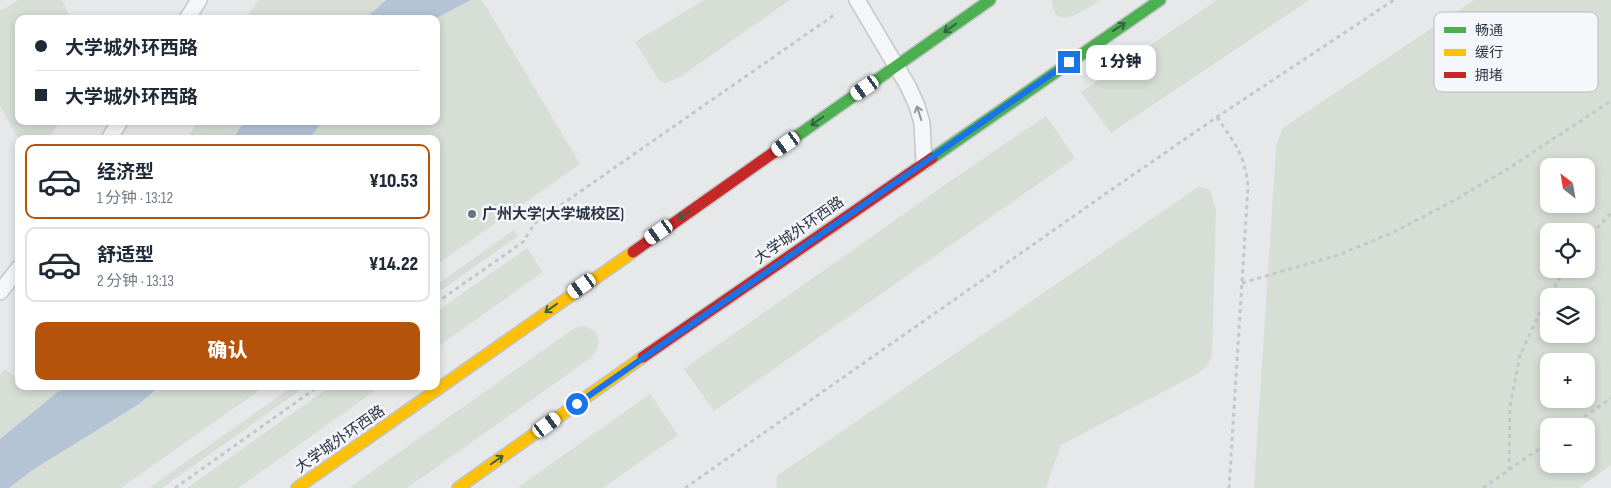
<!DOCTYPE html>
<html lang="zh">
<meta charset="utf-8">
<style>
:root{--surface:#fff;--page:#f2f2f3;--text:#1f2937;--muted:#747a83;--line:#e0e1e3;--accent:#b45309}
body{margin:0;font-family:"Sofia Sans Condensed","Noto Sans SC",sans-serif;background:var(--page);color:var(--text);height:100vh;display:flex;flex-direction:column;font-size:19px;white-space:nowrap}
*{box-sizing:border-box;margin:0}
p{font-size:16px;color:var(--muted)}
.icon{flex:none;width:28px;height:28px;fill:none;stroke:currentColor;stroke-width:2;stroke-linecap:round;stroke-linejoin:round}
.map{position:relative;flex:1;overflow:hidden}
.side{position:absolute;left:15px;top:135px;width:425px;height:255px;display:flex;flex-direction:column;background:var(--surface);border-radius:10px;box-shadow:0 2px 8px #0003}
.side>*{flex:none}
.banner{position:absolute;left:15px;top:15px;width:425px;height:110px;border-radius:10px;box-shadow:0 2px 8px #0003;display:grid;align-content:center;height:110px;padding:0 20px;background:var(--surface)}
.needle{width:32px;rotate:329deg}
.fabs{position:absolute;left:1540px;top:158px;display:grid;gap:10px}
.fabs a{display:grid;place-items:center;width:55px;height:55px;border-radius:10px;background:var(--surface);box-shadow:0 2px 8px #0003;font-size:25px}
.end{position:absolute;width:22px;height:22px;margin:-11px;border:6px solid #1a73e8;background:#fff;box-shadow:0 0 0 2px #fff}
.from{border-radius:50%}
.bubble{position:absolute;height:35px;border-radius:10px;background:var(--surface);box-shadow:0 2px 8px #0003;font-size:16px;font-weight:800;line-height:35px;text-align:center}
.car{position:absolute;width:15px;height:30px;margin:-15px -8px;border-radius:6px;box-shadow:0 0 4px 1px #0007;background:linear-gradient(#fff 24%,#345 0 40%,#fff 0 76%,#345 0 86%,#fff 0)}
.banner b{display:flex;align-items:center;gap:18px;height:48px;font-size:19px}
.banner b+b{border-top:1px solid var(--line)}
.banner i{width:12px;height:12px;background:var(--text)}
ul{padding:9px 0 0;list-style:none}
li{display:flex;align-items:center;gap:15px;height:75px;margin:0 10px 8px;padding:0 10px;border:2px solid var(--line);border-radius:10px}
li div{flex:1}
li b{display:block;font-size:19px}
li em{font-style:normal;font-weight:800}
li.on{border-color:var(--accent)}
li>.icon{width:45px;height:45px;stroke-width:1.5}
.button{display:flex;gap:10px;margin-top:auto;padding:10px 20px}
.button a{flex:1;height:58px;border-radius:10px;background:var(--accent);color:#fff;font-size:20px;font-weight:800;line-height:58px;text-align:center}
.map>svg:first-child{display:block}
.green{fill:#d6ded6;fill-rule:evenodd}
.water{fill:#b4c4d5}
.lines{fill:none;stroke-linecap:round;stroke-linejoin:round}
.lane-casing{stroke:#c4c6c8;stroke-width:18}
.fast-casing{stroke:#c2c5c8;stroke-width:14}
.slow-casing{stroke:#c2c5c8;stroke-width:14}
.jam-casing{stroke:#c2c5c8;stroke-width:14}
.path{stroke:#c5c6ca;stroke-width:3;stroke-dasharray:4 4;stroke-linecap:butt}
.lane{stroke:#f5f6f7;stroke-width:15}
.fast{stroke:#4caf50;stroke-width:11}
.slow{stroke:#ffc107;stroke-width:11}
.jam{stroke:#c62828;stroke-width:11}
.oneway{stroke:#375f49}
.oneway2{stroke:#90959e}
.route{stroke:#1a73e8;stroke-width:6}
.poi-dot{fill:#6c737f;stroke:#f4f6f9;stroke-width:2}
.labels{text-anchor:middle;stroke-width:5;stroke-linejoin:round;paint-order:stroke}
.poi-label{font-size:15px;font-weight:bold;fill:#2b3445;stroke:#f4f6f9;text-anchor:start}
.street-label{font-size:15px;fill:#2b3445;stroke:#f4f6f9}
.key{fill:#f4f6f9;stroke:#b8bcc3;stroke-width:1}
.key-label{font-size:14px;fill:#2b3445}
</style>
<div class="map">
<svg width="1611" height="488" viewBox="0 0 1611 488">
<rect width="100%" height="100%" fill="#e6e8ea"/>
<path class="green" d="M18,0h44l9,19h-52v102h41l-12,18h-29l-19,-33v-95z
M259,0h127l-21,19h-120z
M471,0h11l98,164 -144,101v-126h-127l14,-18h113v-102h-2z
M704,0h86l-110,77 -15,6 -6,-3 -24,-38z
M1052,0h48c-15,10 -47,34 -48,0z
M1217,0h92l-198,133 -30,-41z
M1474,0h137v465l-32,23h-325l22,-339 1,-7 6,-14zM1549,166h37v38h-37zM1549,231h37v38h-37zM1549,296h37v38h-37zM1549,361h37v38h-37zM1549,426h37v38h-37z
M1046,116l29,42 -361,253 -30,-42 278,-196z
M198,121h46l-11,18h-46z
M1198,187l12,3 6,19 -4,147 -5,10 -8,7 -138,72 -15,43h-269l-1,-9 2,-4z
M514,230l4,6 -82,58v-9z
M527,248l16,24 -107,76v-36z
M585,326c16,5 17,19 7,31l-185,131h-58l220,-156 8,-5z
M5,369l12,9 2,-2v10h46l-65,53v-65z
M160,386h105l-144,102h-112c47,-39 104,-63 151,-102z
M293,386h13l-144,102h-13z
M331,386h51l-144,102h-51z
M650,394l28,41 -75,53h-86z"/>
<path class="water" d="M386,0h85l-37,19h-69z
M244,121h79l-14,18h-76z
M65,386h95l-21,18 -108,67 -22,17h-9v-49z"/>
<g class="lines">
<defs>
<path id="lane" d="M857,0l51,86 9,20 5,17 2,39
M187,19l12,-19
M109,139l11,-18
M0,292l19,-24"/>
<path id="fast" d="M794,138l196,-138
M932,158l228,-158"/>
<path id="slow" d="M297,488l336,-236
M458,488l185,-131"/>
<path id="jam" d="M633,252l161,-114
M643,357l289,-199"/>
</defs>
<use href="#lane" class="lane-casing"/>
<use href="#fast" class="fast-casing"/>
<use href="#slow" class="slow-casing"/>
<use href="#jam" class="jam-casing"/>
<path class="path" d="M1217,117c18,27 28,37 31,70l-19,301
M1586,240l25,-27
M1242,283l96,-28 54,-22 63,-33 54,-32 102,-67
M436,303l87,-61 12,-19 299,-208
M1571,426l40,-28
M1509,470l1,-64 10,-51 22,-47 23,-39
M175,488l144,-102
M685,488l429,-300 103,-71 177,-117
M1483,488l66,-46"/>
<use href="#lane" class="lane"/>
<use href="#fast" class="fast"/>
<use href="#slow" class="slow"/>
<use href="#jam" class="jam"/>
</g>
<defs><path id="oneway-shaft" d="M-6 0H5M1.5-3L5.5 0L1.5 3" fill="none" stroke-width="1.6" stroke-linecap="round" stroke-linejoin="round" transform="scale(1.25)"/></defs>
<g class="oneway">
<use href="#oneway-shaft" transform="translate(1119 27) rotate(-34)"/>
<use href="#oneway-shaft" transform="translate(950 28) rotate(145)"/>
<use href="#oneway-shaft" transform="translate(817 121) rotate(145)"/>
<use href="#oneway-shaft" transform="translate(684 215) rotate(145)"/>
<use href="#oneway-shaft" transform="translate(551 308) rotate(145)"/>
<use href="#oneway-shaft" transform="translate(497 460) rotate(-35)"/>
</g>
<use class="oneway2" href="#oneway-shaft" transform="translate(919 113) rotate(-108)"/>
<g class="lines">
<path class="route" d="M577,404l492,-342"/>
</g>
<circle class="poi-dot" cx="472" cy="214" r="5"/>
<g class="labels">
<g class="poi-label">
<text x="482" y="219">广州大学(大学城校区)</text>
</g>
<g class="street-label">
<text transform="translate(799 230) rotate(-35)" y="5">大学城外环西路</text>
<text transform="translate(340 439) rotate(-35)" y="5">大学城外环西路</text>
</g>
</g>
<rect x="1434" y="12" width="164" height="80" rx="8" class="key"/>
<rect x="1444" y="27" width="22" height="6" fill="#4caf50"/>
<rect x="1444" y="49" width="22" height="7" fill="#ffc107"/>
<rect x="1444" y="72" width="22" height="6" fill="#c62828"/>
<g class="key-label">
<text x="1475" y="35">畅通</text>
<text x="1475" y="57">缓行</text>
<text x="1475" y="80">拥堵</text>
</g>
</svg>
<div class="fabs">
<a><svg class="needle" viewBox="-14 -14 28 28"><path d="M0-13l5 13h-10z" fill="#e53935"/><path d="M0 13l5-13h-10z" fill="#747a83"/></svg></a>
<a><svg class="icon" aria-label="locate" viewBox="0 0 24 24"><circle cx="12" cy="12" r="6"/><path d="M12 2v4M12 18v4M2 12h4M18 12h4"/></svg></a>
<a><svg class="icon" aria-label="layers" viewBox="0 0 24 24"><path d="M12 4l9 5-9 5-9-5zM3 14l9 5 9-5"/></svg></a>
<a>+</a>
<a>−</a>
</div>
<i class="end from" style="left:577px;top:404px"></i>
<i class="end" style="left:1069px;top:62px"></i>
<div class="bubble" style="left:1086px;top:45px;width:70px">1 分钟</div>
<i class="car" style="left:865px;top:88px;rotate:235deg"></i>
<i class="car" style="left:786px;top:144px;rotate:235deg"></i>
<i class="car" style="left:659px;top:232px;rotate:235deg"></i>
<i class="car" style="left:582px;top:286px;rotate:235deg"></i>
<i class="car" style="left:547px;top:425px;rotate:54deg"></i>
<div class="banner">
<b><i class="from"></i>大学城外环西路</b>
<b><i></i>大学城外环西路</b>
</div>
<section class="side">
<ul>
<li class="on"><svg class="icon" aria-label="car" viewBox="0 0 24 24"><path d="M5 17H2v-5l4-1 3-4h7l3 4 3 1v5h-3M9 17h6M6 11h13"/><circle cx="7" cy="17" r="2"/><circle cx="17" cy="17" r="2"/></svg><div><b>经济型</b><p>1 分钟 · 13:12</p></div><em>¥10.53</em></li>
<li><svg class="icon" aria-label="car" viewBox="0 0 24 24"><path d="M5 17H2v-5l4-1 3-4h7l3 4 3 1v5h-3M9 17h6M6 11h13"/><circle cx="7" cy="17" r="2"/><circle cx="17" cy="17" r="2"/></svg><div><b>舒适型</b><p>2 分钟 · 13:13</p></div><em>¥14.22</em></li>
</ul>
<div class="button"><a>确认</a></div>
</section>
</div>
